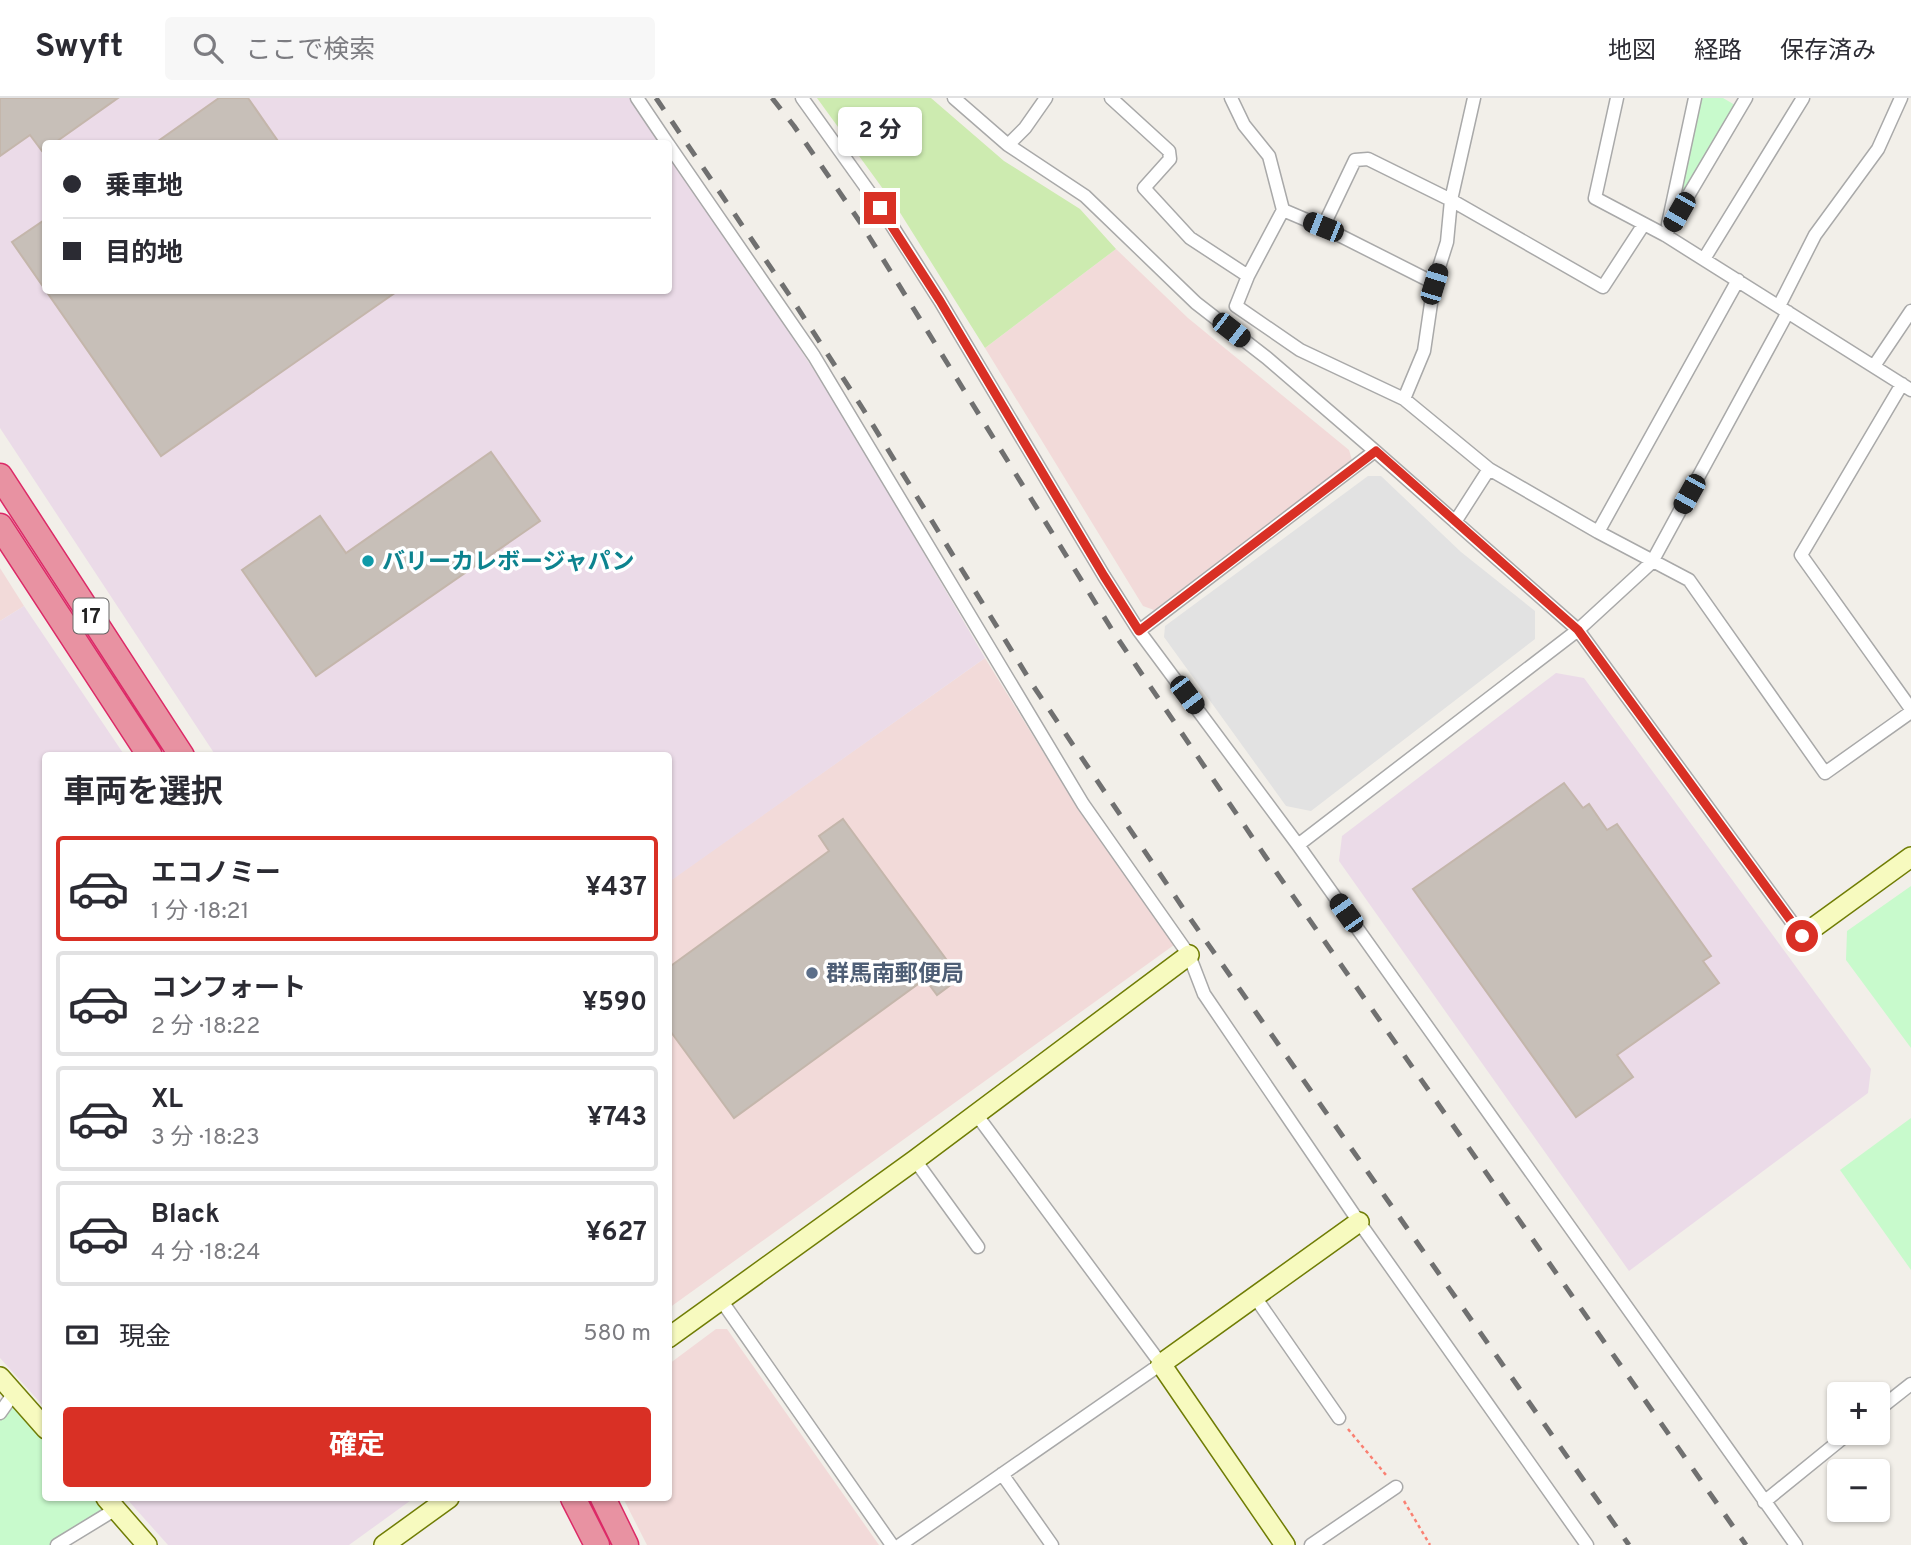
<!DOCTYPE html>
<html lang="ja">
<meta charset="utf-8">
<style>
:root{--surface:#fff;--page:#f7f7f7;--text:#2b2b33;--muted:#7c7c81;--line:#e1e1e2;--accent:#d93025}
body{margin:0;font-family:Overpass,"Noto Sans JP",sans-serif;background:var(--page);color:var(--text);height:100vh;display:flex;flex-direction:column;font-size:26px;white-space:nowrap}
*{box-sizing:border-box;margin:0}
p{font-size:23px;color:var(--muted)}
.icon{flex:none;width:38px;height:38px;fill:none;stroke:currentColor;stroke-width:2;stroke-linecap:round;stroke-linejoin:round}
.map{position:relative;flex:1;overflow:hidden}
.details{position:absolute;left:42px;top:654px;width:630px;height:749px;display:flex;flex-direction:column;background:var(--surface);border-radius:7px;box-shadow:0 2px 5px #0004}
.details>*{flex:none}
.hud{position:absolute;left:42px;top:42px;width:630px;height:154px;border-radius:7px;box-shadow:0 2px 5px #0004;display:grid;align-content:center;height:154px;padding:0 21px;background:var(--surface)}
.controls{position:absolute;left:1827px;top:1284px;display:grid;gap:14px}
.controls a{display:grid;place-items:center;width:63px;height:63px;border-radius:7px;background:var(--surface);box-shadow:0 2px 5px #0004;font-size:35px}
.end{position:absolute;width:32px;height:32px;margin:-16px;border:9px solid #d93025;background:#fff;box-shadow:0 0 0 4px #fff}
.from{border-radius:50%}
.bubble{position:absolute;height:49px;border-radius:7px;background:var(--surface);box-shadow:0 2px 5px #0004;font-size:23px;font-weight:700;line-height:49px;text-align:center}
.car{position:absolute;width:21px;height:42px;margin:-21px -10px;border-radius:9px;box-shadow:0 0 5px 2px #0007;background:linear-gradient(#222 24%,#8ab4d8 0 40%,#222 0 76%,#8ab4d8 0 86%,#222 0)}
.hud b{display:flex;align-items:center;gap:24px;height:66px;font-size:26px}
.hud b+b{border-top:2px solid var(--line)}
.hud i{width:18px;height:18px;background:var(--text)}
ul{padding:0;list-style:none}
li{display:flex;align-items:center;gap:21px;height:105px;margin:0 14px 10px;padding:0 7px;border:4px solid var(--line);border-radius:7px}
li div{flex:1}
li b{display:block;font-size:26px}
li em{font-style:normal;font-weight:700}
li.active{border-color:var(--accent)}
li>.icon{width:63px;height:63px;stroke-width:1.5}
h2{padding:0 21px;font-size:32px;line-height:84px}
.pay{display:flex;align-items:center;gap:18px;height:77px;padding:0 21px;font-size:26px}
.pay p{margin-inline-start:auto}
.action{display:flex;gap:14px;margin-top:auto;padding:14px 21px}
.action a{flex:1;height:80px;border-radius:7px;background:var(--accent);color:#fff;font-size:28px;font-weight:700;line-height:80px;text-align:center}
header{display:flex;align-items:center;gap:42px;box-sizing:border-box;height:98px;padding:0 35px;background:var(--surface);border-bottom:2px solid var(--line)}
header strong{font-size:33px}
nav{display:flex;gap:38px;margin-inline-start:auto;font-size:24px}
.search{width:490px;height:63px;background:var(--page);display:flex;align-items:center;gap:18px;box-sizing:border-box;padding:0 24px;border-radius:7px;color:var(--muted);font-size:26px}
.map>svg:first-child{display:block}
.commercial{fill:#f2dad9}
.industrial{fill:#ebdbe8}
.grass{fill:#cdebb0}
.park{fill:#c8facc}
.parking{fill:#e2e2e2}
.building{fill:#c7bfb8;stroke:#c4b6ab;stroke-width:2}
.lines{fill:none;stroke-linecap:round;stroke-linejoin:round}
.street-casing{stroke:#a9a9a9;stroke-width:15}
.secondary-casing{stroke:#707d05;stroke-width:22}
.highway-casing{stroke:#dc2a67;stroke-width:27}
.path{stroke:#fa8072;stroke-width:2.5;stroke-dasharray:3.5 3.5;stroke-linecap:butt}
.street{stroke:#fff;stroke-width:12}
.secondary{stroke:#f7fabf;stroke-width:19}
.highway{stroke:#e892a2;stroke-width:24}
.rail{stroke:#707070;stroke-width:5;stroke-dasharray:14 14;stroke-linecap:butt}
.route{stroke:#d93025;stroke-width:9}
.culture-dot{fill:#0f9aa8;stroke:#fff;stroke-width:2.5}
.service-dot{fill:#5c6f8a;stroke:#fff;stroke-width:2.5}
.labels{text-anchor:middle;stroke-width:7;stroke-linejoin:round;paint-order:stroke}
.shield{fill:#fff;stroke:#646464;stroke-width:2}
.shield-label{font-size:21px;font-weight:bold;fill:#222}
.culture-label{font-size:23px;font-weight:bold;fill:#0d838f;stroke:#fff;text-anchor:start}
.service-label{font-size:23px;font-weight:bold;fill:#4e5e75;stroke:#fff;text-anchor:start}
</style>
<header>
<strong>Swyft</strong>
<div class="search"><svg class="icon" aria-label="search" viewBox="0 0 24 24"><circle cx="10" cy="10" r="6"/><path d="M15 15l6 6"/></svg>ここで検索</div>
<nav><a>地図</a><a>経路</a><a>保存済み</a></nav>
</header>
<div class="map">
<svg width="1911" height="1447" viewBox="0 0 1911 1447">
<rect width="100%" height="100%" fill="#f2efe9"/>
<path class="commercial" d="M1116,151l72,69 161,132 3,10 -198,150 -11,-4 -158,-258z
M0,470l24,38 -24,15z
M985,560l95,154 94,133 -505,363 -1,-426z
M716,1231h11l152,216h-232l-24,-47h45l1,-134z"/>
<path class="industrial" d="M0,0h630l33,45 -617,1v146h622l1,-138 34,48 140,215 142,243 -316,224 -1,-126h-452l-216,-328z
M24,508l101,150h-79l-1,652 -45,-50v-737z
M1556,575l28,5 287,391 -3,24 -239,178 -290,-410 3,-25z
M126,1400h288l-65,47h-181z"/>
<path class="grass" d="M817,0h114l73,63 76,48 36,40 -131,99 -86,-137z"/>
<path class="park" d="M1701,0h22l12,7 -59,101z
M1911,788v162l-65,-88 1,-29z
M1911,1020v152l-71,-100z
M15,1293l30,36 1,71h60l10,11 -59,36h-57v-133z"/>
<path class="parking" d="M1368,378h13l80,76 74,59v28l-224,172 -25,-5 -122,-169 1,-11z"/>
<path class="building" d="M0,0h118l-65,46h-7v5l-4,2 -12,-16 -30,21z
M219,0h29l32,46h-126z
M46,121v71h353l-238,166 -149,-214z
M491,354l49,69 -224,155 -74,-106 78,-54 26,37z
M1564,685l19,25 6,-4 18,26 10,-6 94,132 -8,5 16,22 -102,72 16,22 -57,40 -163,-228z
M843,721l117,159 -23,17 -12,-16 -191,139 -66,-90v-60l161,-117 -10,-15z"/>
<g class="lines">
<defs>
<path id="street" d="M637,0l31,46
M802,0l78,109 60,94 164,275 35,55 159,214 498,700
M954,0l54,47 77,51 111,107 71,55 108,93 203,179 224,306
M1111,0l58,53 1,8 -26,29 46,50 58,38
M1231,0l13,27 25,31 14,54 -35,66 -12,30 64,44 104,49 85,70 109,63 91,48 136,193 86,-61
M1617,0l-22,100 70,37 246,155
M668,46l146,212 269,448 106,151 15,39 155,228 228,323
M1008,47l17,-17 21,-30
M1283,112l40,17 111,56
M1668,126l27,-126
M1323,129l32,-67 13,-1 83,41 152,87 41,-63
M1665,137l81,-137
M1704,161l99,-161
M1779,208l36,-71 63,-86 23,-51
M1874,268l37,-55
M1902,286l-101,171 110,154
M1404,301l20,-48 10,-68 13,-41 4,-42 23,-102
M1455,424l34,-53
M1598,434l140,-252
M1139,533l236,-180
M1298,747l280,-215 74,-68 136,-250
M915,1062l63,87
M1255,1199l84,121
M721,1202l171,245
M1878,1312l33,-26
M0,1315l14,-20
M1002,1376l50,71
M1764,1404l85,-69
M57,1447l59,-36
M900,1447l261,-181 -185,-250
M1311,1447l85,-58"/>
<path id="secondary" d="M1802,838l109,-79
M668,1240l247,-178 274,-205
M0,1279l46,52
M106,1400l41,47
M384,1447l65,-47
M1285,1447l-124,-181 198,-142"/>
<path id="highway" d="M0,378l182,280
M0,428l150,230
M573,1400l24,47
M603,1400l23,47"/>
</defs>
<use href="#street" class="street-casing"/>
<use href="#secondary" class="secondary-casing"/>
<use href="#highway" class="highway-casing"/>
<path class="path" d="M1348,1331l38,46
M1404,1403l26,44"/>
<use href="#street" class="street"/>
<use href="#secondary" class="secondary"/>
<use href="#highway" class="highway"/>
<path class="rail" d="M656,0l134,198 73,113 171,278 153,227 442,631
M772,0l22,28 66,96 254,411 151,223 481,689"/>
</g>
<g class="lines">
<path class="route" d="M880,110l60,93 164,275 35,55 237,-180 202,179 224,306"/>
</g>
<circle class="culture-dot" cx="368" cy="463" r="7"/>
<circle class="service-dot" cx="812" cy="875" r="7"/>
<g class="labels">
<rect class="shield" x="73.5" y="500.5" width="35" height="35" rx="5"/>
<g class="shield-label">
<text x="91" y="525">17</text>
</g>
<g class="culture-label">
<text x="382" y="471">バリーカレボージャパン</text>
</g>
<g class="service-label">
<text x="826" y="883">群馬南郵便局</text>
</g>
</g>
</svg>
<div class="controls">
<a>+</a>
<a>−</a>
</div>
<i class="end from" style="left:1802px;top:838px"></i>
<i class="end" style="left:880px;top:110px"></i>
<div class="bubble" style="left:838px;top:9px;width:84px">2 分</div>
<i class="car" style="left:1679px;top:114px;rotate:210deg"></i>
<i class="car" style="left:1323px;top:129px;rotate:292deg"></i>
<i class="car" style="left:1434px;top:186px;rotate:17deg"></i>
<i class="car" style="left:1231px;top:232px;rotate:128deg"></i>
<i class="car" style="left:1689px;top:396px;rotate:209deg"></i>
<i class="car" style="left:1187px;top:597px;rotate:143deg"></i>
<i class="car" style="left:1346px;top:815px;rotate:325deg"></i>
<div class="hud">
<b><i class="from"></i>乗車地</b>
<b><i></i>目的地</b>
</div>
<section class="details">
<h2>車両を選択</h2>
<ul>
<li class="active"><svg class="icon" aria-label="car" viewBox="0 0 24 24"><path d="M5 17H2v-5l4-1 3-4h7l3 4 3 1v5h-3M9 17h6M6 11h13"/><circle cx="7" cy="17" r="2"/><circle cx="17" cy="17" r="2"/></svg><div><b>エコノミー</b><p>1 分 · 18:21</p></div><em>¥437</em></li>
<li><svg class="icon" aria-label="car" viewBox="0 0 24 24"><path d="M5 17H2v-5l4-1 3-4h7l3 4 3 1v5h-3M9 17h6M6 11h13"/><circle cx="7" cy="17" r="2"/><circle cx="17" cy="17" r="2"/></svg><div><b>コンフォート</b><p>2 分 · 18:22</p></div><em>¥590</em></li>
<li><svg class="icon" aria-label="car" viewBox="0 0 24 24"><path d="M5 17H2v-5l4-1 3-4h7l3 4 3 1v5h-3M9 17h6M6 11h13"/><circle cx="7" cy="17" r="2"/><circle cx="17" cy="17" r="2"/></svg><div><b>XL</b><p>3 分 · 18:23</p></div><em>¥743</em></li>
<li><svg class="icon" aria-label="car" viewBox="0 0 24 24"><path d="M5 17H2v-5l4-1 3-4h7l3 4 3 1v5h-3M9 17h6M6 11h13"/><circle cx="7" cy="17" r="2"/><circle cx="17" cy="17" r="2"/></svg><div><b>Black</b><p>4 分 · 18:24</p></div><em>¥627</em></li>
</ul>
<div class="pay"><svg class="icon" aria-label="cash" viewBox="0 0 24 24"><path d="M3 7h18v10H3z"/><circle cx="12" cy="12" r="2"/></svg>現金<p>580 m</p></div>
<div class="action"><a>確定</a></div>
</section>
</div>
